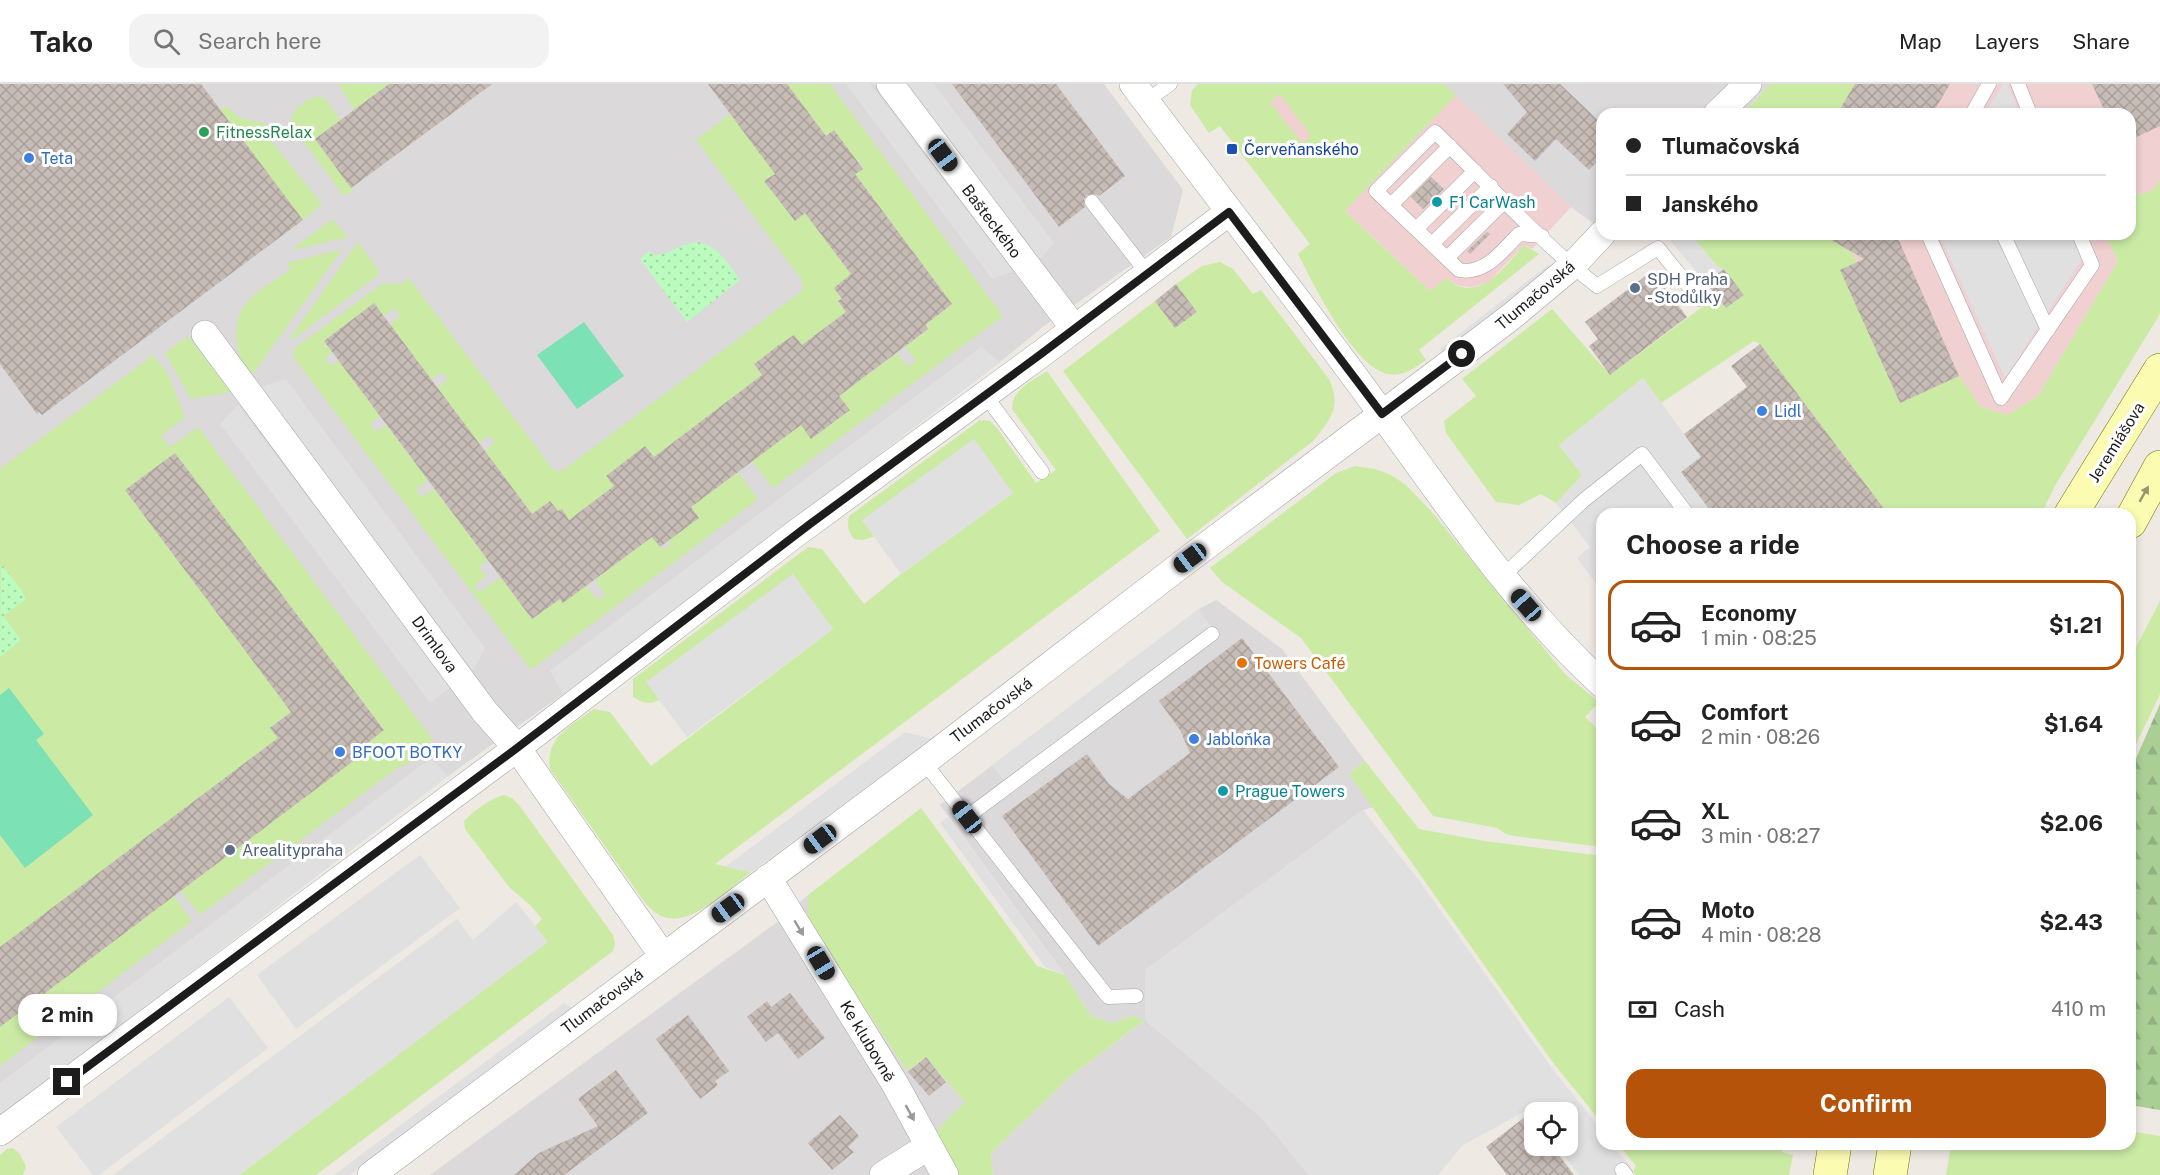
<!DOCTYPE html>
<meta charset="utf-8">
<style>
:root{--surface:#fff;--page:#f2f2f2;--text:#222;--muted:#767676;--line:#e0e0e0;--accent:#b45309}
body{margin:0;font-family:"Public Sans",sans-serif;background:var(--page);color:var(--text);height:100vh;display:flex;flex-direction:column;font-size:22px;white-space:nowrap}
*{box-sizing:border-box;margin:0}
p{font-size:20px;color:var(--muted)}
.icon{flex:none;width:33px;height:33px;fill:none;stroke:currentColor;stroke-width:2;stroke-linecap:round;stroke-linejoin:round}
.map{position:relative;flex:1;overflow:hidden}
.details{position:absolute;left:1596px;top:424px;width:540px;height:642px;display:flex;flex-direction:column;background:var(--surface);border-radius:18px;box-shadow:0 3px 9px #0003}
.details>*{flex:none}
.hud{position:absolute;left:1596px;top:24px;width:540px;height:132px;border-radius:18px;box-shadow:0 3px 9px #0003;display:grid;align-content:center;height:132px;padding:0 30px;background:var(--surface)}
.buttons{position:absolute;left:1524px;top:1018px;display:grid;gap:12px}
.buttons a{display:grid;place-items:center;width:54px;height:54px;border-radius:12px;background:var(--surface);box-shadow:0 3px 9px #0003;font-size:30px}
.end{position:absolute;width:27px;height:27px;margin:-14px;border:8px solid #1c1c1c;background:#fff;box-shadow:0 0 0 3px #fff}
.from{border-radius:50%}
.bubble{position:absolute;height:42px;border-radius:18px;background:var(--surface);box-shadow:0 3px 9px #0003;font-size:20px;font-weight:700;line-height:42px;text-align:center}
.car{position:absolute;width:18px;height:36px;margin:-18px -9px;border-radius:8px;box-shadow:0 0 4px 2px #0007;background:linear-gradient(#222 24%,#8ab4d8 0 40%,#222 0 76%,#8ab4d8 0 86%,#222 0)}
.hud b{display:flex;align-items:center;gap:21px;height:57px;font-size:22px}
.hud b+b{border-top:2px solid var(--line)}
.hud i{width:15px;height:15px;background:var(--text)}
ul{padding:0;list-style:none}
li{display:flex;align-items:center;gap:18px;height:90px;margin:0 12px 9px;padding:0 18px;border:3px solid transparent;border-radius:18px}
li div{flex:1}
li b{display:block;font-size:22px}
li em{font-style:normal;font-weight:700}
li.active{border-color:var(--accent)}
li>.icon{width:54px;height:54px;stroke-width:1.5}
h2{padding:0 30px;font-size:27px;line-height:72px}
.pay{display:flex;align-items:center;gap:15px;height:66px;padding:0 30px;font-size:22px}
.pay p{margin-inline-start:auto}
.cta{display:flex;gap:12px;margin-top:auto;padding:12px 30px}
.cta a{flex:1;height:69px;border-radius:18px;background:var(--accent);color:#fff;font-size:24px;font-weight:700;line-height:69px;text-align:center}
header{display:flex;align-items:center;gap:36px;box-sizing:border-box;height:84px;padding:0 30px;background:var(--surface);border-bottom:2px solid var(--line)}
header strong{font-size:28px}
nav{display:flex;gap:33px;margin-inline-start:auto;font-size:21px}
.search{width:420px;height:54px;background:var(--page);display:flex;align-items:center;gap:15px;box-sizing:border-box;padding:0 21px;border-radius:18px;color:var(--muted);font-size:22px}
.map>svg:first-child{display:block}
.residential{fill:#dbd9d9}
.commercial{fill:#f0d0d0}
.grass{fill:#cbeba5;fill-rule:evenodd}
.forest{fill:url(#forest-firs)}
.park{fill:url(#park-dots)}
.pitch{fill:#7ce1b5}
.parking{fill:#e0e0e0}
.building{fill:url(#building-cross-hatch)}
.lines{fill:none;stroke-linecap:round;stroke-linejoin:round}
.lane-casing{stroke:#a3a3a3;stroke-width:15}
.street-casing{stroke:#a3a3a3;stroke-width:28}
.secondary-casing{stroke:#6f7601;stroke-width:34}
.lane{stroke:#fff;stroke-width:14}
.street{stroke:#fff;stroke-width:27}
.secondary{stroke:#fbfcb2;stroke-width:33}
.oneway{fill:#97976e}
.oneway2{fill:#999}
.route{stroke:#1c1c1c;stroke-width:8}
.leisure-dot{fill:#2e9e5b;stroke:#fff;stroke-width:2}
.transit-dot{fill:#1a4fb4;stroke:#fff;stroke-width:2}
.shop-dot{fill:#3f7fe0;stroke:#fff;stroke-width:2}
.culture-dot{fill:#0f9aa8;stroke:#fff;stroke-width:2}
.service-dot{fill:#5c6f8a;stroke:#fff;stroke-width:2}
.food-dot{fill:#e8710a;stroke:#fff;stroke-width:2}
.labels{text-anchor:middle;stroke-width:6;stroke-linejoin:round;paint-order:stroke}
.leisure-label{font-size:16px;fill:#27864d;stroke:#fff;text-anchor:start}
.transit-label{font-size:16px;fill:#164399;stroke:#fff;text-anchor:start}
.shop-label{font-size:16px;fill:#366cbe;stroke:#fff;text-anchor:start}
.culture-label{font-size:16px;fill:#0d838f;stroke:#fff;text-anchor:start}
.street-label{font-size:16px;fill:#1c1c1c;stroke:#fff}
.service-label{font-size:16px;fill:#4e5e75;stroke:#fff;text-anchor:start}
.food-label{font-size:16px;fill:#c56008;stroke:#fff;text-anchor:start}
</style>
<header>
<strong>Tako</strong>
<div class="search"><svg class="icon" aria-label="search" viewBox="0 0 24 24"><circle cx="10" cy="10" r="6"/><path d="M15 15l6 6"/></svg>Search here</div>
<nav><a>Map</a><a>Layers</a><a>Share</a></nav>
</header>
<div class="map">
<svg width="2160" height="1091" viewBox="0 0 2160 1091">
<defs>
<pattern id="forest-firs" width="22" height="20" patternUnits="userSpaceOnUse" patternTransform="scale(1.5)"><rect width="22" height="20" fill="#a9cf95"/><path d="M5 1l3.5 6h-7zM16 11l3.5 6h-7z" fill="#91b180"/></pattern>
<pattern id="park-dots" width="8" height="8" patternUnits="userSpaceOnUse" patternTransform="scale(1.5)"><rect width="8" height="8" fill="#bcfbbe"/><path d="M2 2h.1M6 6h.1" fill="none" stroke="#a1d7a3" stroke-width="1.8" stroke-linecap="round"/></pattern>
<pattern id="building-cross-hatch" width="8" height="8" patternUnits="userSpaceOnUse" patternTransform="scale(1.5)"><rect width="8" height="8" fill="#c6bbb5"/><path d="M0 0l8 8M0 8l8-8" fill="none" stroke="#aaa09b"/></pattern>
</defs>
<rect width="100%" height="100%" fill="#eee9e2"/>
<path class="residential" d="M0,0h1104l79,106 -12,47 -127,89 -44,36 -437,332 -115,82 -448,341z
M1444,0h326l-27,30h-141v116l-31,-23z
M1216,516l66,49 83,112 -16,13 25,33 -11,3 -218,160v50l117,98 47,57h-316l-2,-22 81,-78 72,-54 -12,-5 -20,7 -21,-7 -26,-41 -125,-170 259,-196z
M808,811v28l99,148 19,-14 39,45 -9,73h-526l350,-255z"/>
<path class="commercial" d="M1245,0h199l127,123 -39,42 -8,-4 -36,38 -16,4 -13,-1 -13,-8 -15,14 -108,-102z
M1855,0h305v96l-8,11 -22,6v-83h-293z
M1821,150h284l13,27 -80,135 -31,19 -26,-8 -22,-30 -59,26 -60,-133z"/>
<path class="grass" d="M338,0h51l-35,26z
M770,0h60l173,232 -230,172 -21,-27 -14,11 20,27 -227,171 -237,-312 -1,-5 2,-5 88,-65 18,1 8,-6 142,189 5,4h6l240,-180v-11l-106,-140zM792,7l34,45 9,-6 5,8 -8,6 17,23 9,-7 6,8 -9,6 97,130 -27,21 3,5 -23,16 11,15 -8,6 -11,-14 -58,43 11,14 -8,6 -33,3 10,14 -7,6 -11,-14 -45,33 -38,-50 44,-33 -8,-10 40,-30 8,10 44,-33 -8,-11 4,-2 -8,-11 7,-6 13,-4 -49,-65 -10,8 -6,-7 10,-8 -28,-17 -7,-7 11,-8zM374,220l10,12 11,-8 5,8 -10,8 41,56 11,-8 6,7 -11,9 42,55 11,-8 5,7 -10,9 50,67 15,-17 8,10 4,-1 7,10 45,-34 -8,-10 7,-6 9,11 16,-30 7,-5 9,11 44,-33 38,50 -45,33 8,11 -38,12 10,14 -8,6 -11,-13 -57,43 10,14 -7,6 -12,-14 -26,13 -28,20 -31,-42 -22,15 -5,-6 12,-10 -7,-9 9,-7 -54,-71 -13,8 -5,-8 12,-9 -42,-55 -10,7 -6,-8 10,-8 -41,-55 -8,5 -6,-8 7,-6 -8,-11z
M1198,0h246l12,11 -111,116 85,80 16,-13c4,2 8,6 12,8 29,10 50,-24 66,-41l15,9 -120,96 7,10c-11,8 -24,17 -38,14 -34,-6 -75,-91 -90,-120l12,-10 -90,-118 -11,7 -19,-28 2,-15zM1280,10l31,42 -9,7 -32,-41z
M1770,0h85l-18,30h-94z
M319,12l6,3 16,21 -26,19 38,51 -9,6 -52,-70c-5,-14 14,-27 27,-30z
M226,22l13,11 30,8 -6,6 59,73 -19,16 -83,-110z
M2160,96v134l-104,170 -15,30h-153l-128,-170 -6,-3 -93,62 -18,-25 -84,67 24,30 -27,28 -15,-9 -22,11 -23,-3 -50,-69 -2,-12 32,-25 -14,-17 90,-70 58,66 107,-79 9,12 18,-13 -20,-26 -6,-2 -28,-33h131l30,17 6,11 -16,8 59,133 59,-27 22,31 26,8 31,-19 80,-135 -13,-27h25v-37l22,-6z
M332,135l16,18 -54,13 -1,-1z
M358,158l20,27 -1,7 -85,64 -2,-2z
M339,166l2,1 -91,127c-8,-11 -11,-21 -13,-35 -6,-42 25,-53 54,-74l-4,-6z
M1220,178l13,7 20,25 8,-4 68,89c13,27 2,41 -16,62l-126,98 -124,-168 92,-70 21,26 21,-15 -21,-28 26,-18z
M188,252l43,56 -40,7 -26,-46z
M153,271l14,17 18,45 -24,19 9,11 28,-20 235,313c-5,4 -11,8 -16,12 -8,6 -5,13 -18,15l-199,148 -19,-24 -7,5 18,25 -192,145v-231l25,33 11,-129 8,-5 -35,-45 -9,6v-226zM175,369l209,277 -28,21 -78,-13 -7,-11 21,-16 -167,-221z
M1047,287l113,160 -445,333 36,8c-21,16 -61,57 -90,44 -5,-2 -10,-8 -15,-12l-96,-135c-5,-32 21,-43 44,-60l16,3 41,54 182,-137 -41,-54 -133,125c-11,5 -16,3 -26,-3v-18l175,-132 14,2 42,55 37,-30 112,-81 -150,47 -9,-1c-6,-8 -7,-13 -5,-23l131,-96 10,1 7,7 39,55 20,-13 -44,-61c0,-20 19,-27 35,-38z
M1355,382l20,3 16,6 15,10 25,26 134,163 34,28 -14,15 17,16v114l-88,-11 -8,-2 -9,-6 -64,-12 -132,-178 -79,-56 -12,-14 126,-95z
M2160,517v93l-30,63v-98z
M1365,677l54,68 65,12 118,15v267l-48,-59 -205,-290z
M504,711l8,3 7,7 94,130 2,8 -2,8 -297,224h-77l308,-233 -12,-16 7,-7 -12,-14 -20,-17 -45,-59 -1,-8c11,-11 25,-22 40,-26z
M921,724l116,158 28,9 26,41 21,7 20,-7 13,4 -73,55 -81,78 2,22h-37l-23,-41 32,-32 -39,-45 -19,14 -99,-149v-27z
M2130,1047l30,5v39h-214l5,-30 179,-1z
M1619,1061h165l-2,7 11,3 -4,20h-153l-3,-4 3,-5z
M13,1064l6,5 7,13 -3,9h-23v-20l7,-6z"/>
<path class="forest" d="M2160,620v406l-30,-5v-333z"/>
<path class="park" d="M698,158c22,5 30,22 42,38l-53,42 -47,-63 9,-8 5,4c17,-1 28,-12 44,-13z
M1,480l19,24 6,11 -23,17 17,22 -1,4 -19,15z"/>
<path class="pitch" d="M584,238l40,54 -47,33 -40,-54z
M9,604l35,46 -8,6 57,75 -68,53 -25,-33v-140z"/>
<path class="parking" d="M846,0h24l143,187 -21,8z
M906,0h28l120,159 -16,19z
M2003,0h4l13,30h-35z
M1673,150h17l28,33 6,2 -18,14 -39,-46z
M1939,150h132l11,25 -77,119z
M1548,181l9,9 -109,89 -8,-14z
M981,263l19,15 -437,332 -13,-23z
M1643,294l58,79 -19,15 31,42h-111v78l-25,-34 13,-11 -34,-44 26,-28 -23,-30z
M286,295l199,269 -12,23 -213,-284z
M238,321l213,282 -21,16 -210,-279z
M974,355l39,54 -112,81 -39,-54z
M793,490l40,55 -146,108 -41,-55z
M1199,525l13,19 -207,154 -13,-17z
M905,648l27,7 -181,133 -26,-5z
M431,674l17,18 -448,341v-34z
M1363,726l55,69 136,192 48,60v13l10,1 17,20 -13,10h-37l-22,-29h11v-33h-34v3l-5,-7 -66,36 -25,30h-129l-47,-57 -117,-98v-50z
M948,733l117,158 -20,-8 -105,-144z
M420,771l40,53 -164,121 -39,-54z
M516,818l32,40 -309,233h-126l344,-256 16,21z
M229,913l39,51 -169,127h-6l-37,-48z
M564,919l10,6 -224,166h-16z"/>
<path class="building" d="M0,0h201l102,136 -261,195 -3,-3 -2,2 -37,-50z
M389,0h103l-141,104 -36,-49z
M708,0h79l39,52 8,-6 29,39 -8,5 97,130 -27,21 3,4 -89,67 11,14 -39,29 -10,-14 -110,82 8,11 -39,29 -8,-10 -89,66 -3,-4 -28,20 -208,-278 50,-38 158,211 18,-13 8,10 4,-2 7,11 45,-34 -8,-10 39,-30 9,11 108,-82 -8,-11 25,-19 15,-10 8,10 44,-33 -8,-11 4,-2 -8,-11 17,-14 -46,-61 -10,8 -31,-40 11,-7z
M952,0h104l69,92 -26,20 -4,-2 -8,1 -3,4 1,8 -26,20z
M1503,0h57l42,40v32l-13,14 -33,-31 -21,22 -28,-27 20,-22z
M1855,0h95l-18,30h-95z
M2092,0h68v42l-30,14v-26h-24z
M1431,93l13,12 -21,20 -12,-12z
M1487,148l3,2 -20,20 -3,-3z
M1821,150h75l63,142 -59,27 -60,-133 24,-11z
M1724,185l20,26 -18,13 -20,-25z
M1652,187l35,46 -77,58 -21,-29 9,-7 -13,-17z
M1176,200l21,28 -22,16 -20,-27z
M1760,260l76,101 52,69h-175l-32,-42 20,-15 -17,-23 63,-47 -16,-21z
M175,369l209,277 -27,21 3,5 -360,271v-80l278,-209 -8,-10 21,-16 -166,-222z
M1242,554l97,129 -241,179 -96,-130 85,-62 22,30 19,15 62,-46 -10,-23 -21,-29z
M790,909l35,45 -27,21 -20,-26 -12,9 -19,-25 20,-16 4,6z
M688,931l41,56 -14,10 3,4 -18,14 -44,-60z
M926,973l20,25 -17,14 -21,-24z
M616,986l32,43 -84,62h-50l25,-22 59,-27 -20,-27z
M1534,1026v36h18l22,29h-67l-21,-28z
M840,1031l19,21 -11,11 6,5 -22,18 -24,-27z"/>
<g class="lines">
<defs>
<path id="lane" d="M2018,0l12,30
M1146,17l24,-17
M1972,30l17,-30
M1092,118l55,71
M1391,121l59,-59
M1416,145l59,-58
M1928,150l73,164 91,-133 -13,-31
M2003,150l45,96
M1542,152l-23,-2c-17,17 -34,41 -60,36l-83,-79 59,-59c53,51 103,108 162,154l61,-38 41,51
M1432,160l59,-58
M1447,174l58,-57
M985,311l57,77
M1502,493l82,-77 58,-46 45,60
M924,678l184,235 28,-1
M967,733l245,-183
M1622,1086l4,5"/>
<path id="street" d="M890,0l184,244
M1133,0c82,110 168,218 249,330 68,94 134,191 220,270
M1717,30l31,-30
M205,250l280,378 32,36 146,208
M768,794l127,206 50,91
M0,1048l517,-384 278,-214 246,-180 188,-142
M371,1091l553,-413 266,-204 255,-191 67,-51 60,-50 30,-32
M883,1091l46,-29"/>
<path id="secondary" d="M2071,430l89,-144
M2130,438l30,-55
M1830,1091l5,-31
M1890,1091l5,-31"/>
</defs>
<use href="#lane" class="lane-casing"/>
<use href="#street" class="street-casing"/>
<use href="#secondary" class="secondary-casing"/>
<use href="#lane" class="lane"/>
<use href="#street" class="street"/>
<use href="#secondary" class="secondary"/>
</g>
<defs><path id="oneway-solid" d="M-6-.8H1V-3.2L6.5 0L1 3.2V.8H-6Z" transform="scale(1.5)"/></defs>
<use class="oneway" href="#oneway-solid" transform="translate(2144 410) rotate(-60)"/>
<g class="oneway2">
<use href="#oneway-solid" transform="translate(799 844) rotate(59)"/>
<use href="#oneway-solid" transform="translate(910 1029) rotate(61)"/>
</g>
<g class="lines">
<path class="route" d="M67,998l450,-334 293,-224 231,-170 188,-142 153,202 80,-60"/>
</g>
<circle class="leisure-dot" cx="204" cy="48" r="6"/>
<rect class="transit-dot" x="1226" y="59" width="12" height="12" rx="3"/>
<g class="shop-dot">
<circle cx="29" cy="74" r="6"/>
<circle cx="1762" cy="327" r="6"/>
<circle cx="1194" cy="655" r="6"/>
<circle cx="340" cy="668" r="6"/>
</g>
<g class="culture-dot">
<circle cx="1437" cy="118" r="6"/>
<circle cx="1223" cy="707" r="6"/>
</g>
<g class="service-dot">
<circle cx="1635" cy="204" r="6"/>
<circle cx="230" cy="766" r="6"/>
</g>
<circle class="food-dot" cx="1242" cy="579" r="6"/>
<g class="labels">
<g class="leisure-label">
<text x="216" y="54">FitnessRelax</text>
</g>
<g class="transit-label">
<text x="1244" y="71">Červeňanského</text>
</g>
<g class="shop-label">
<text x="41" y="80">Teta</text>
<text x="1774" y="333">Lidl</text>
<text x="1206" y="661">Jabloňka</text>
<text x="352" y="674">BFOOT BOTKY</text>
</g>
<g class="culture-label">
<text x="1449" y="124">F1 CarWash</text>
<text x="1235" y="713">Prague Towers</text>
</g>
<g class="street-label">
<text transform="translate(992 137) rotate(53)" y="6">Bašteckého</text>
<text transform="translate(1535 211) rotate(-40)" y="6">Tlumačovská</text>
<text transform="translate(2116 358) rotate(-58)" y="6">Jeremiášova</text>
<text transform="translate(435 560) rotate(54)" y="6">Drimlova</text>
<text transform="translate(991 626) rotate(-37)" y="6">Tlumačovská</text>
<text transform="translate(602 917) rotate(-37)" y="6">Tlumačovská</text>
<text transform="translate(868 957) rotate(59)" y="6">Ke klubovně</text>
</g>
<g class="service-label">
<text x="1647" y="201">SDH Praha<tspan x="1647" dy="18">- Stodůlky</tspan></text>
<text x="242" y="772">Arealitypraha</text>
</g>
<g class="food-label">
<text x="1254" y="585">Towers Café</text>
</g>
</g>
</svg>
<div class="buttons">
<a><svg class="icon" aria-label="locate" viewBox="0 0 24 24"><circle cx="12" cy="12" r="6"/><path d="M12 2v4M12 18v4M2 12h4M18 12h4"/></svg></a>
</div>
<i class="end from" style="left:1462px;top:270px"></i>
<i class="end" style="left:67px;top:998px"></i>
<div class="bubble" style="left:18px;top:910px;width:99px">2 min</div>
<i class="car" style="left:943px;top:71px;rotate:143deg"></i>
<i class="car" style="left:1190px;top:474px;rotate:233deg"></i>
<i class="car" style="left:1526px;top:521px;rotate:319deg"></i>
<i class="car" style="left:967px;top:733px;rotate:322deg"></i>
<i class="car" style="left:820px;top:755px;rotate:233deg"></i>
<i class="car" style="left:728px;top:824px;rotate:234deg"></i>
<i class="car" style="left:821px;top:879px;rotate:149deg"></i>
<div class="hud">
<b><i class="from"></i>Tlumačovská</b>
<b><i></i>Janského</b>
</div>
<section class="details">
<h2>Choose a ride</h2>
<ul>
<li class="active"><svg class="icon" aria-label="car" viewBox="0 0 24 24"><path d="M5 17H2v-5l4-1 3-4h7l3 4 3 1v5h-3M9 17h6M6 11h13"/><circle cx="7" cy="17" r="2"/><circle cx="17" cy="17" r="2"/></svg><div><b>Economy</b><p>1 min · 08:25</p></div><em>$1.21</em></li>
<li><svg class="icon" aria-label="car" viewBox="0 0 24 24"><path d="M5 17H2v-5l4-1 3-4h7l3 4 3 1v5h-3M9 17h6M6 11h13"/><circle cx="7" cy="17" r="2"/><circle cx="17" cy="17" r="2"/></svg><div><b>Comfort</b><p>2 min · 08:26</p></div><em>$1.64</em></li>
<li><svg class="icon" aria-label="car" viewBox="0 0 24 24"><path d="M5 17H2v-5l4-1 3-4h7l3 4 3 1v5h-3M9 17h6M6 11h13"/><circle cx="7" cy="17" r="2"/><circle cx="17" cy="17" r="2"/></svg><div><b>XL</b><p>3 min · 08:27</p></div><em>$2.06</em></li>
<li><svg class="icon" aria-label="car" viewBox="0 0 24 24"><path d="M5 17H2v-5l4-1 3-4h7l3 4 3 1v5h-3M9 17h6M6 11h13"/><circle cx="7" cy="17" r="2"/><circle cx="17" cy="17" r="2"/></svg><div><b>Moto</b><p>4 min · 08:28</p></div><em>$2.43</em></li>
</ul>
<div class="pay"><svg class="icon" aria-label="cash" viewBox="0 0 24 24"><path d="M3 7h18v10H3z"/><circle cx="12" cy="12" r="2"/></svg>Cash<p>410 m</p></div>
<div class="cta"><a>Confirm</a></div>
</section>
</div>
